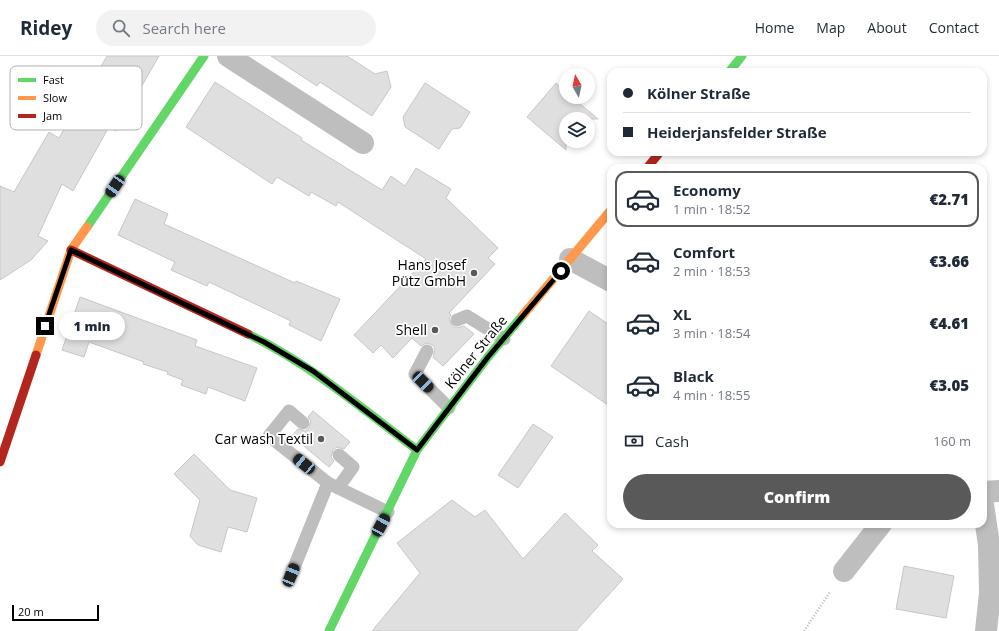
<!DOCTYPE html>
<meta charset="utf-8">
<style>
:root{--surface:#fff;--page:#f2f2f3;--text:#1f2937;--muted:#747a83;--line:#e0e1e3;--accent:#595959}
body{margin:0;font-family:"Open Sans",sans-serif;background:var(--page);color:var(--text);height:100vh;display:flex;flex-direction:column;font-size:15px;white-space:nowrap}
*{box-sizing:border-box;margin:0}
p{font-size:13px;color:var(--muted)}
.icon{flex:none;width:22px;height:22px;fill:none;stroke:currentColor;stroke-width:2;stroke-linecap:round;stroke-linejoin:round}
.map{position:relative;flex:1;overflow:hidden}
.sheet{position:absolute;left:607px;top:108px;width:380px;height:364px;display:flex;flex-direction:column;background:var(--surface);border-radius:12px;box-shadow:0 2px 6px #0003}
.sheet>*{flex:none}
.banner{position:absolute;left:607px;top:12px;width:380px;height:88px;border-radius:12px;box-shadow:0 2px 6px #0003;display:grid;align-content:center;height:88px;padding:0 16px;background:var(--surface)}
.needle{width:26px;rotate:351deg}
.controls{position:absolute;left:559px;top:12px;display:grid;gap:8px}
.controls a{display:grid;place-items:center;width:36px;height:36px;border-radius:50%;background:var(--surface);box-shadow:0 2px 6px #0003;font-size:20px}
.scale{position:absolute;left:12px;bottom:10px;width:87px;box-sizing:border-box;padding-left:4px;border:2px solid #000;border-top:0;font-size:11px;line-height:14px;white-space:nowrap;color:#000;-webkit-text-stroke:3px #fff;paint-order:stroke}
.end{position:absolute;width:18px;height:18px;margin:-9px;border:5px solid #000;background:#fff;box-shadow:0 0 0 2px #fff}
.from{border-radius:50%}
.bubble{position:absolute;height:28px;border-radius:14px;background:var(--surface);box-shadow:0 2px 6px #0003;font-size:13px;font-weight:800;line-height:28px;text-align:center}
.car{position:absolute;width:12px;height:24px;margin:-12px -6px;border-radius:5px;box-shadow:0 0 3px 1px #0007;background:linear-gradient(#222 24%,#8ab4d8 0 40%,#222 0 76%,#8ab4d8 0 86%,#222 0)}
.banner b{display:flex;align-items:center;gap:14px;height:38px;font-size:15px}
.banner b+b{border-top:1px solid var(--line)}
.banner i{width:10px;height:10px;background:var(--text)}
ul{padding:7px 0 0;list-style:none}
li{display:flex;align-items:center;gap:12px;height:56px;margin:0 8px 6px;padding:0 8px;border:2px solid transparent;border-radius:12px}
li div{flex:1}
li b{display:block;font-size:15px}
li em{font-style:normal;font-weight:800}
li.active{border-color:var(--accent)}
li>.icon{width:36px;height:36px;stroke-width:1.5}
.pay{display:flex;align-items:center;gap:10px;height:44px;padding:0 16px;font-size:15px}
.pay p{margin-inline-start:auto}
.primary-button{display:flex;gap:8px;margin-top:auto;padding:8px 16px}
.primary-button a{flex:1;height:46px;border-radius:24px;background:var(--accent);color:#fff;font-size:16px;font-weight:800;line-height:46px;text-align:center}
header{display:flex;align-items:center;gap:24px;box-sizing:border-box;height:56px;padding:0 20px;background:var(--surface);border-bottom:1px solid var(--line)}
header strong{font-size:19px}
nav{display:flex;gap:22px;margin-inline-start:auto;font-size:14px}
.search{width:280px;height:36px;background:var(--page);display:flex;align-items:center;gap:10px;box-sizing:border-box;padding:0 14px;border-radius:22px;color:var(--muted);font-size:15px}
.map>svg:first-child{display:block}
.building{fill:#dfdfdf;stroke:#c7c7c7}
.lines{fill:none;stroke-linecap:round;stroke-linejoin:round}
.path{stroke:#b9b9b9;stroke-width:2.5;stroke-dasharray:1 2;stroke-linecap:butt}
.lane{stroke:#bebebe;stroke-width:13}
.street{stroke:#bebebe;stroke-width:22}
.fast{stroke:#63d668;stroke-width:9}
.slow{stroke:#ff974d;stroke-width:9}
.jam{stroke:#b3261e;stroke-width:9}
.route{stroke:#000;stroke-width:5}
.poi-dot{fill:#595959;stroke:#fff;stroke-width:1.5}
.labels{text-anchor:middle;stroke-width:3.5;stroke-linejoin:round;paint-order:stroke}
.poi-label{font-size:14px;fill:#000;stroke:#fff;text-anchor:end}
.street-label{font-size:14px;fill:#000;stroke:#fff}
.key{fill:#fff;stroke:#b2b2b2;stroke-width:1}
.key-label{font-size:11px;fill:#000}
</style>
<header>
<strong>Ridey</strong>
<div class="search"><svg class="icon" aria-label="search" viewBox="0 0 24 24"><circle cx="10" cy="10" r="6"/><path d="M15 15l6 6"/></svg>Search here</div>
<nav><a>Home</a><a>Map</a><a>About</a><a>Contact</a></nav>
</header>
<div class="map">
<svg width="999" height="575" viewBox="0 0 999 575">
<rect width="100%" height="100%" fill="#fff"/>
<path class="building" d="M107,0h52l-43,75 -7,-4 -36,64 -11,-7 -24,52 10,5 -17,19 -31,20v-94l14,6 35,-60 10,6z
M271,0h76l28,18 12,-3 4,16 -19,29 -52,-34 -3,4z
M215,26l87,56 -1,2 81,50 9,-14 14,10 11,-18 35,21 -5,9 52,50 -10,10 7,6 -46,49 2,2 -2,4 3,7 4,2 8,-2 10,8 -31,32 -10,-9 2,-7 -1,-4 -4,-2 -4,-1 -5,3 -9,-8 -19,20 -12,-13 -8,8 -19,-18 72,-76 -88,-57 -2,4 -25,-14 -2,4 -32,-19 -5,7 -86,-57z
M425,27l45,29 -10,16 -8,1 -13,20 -34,-22 -2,-10z
M556,27l10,9v5h6l26,22h-32v31l-39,-33z
M135,143l33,15 -4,10 131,59 1,-2 44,18 -19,42 -32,-16 2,-4 -82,-39 -2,4 -36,-16 4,-8 -57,-27z
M80,241l117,43 -2,6 62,22 -12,33 -37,-14 -2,7 -25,-9 2,-5 -16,-6 1,-2 -25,-8 1,-2 -55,-20 -5,15 -22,-7z
M589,255l22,15v81l-60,-41z
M313,355l37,31 -6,7 -7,-2 -4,3 -2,7 3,4 -5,6 -37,-31 6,-7 7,2 4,-3 2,-7 -3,-4z
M533,368l20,13 -35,51 -20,-13z
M194,398l36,36 27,8 -10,34 -19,-5 -7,25 -23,-7 -8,-9 10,-36 -26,-26z
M452,444l23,17 10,-7 38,49 42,-46 33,32 -6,6 31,28 -47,52h-204l48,-58 -23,-30z
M904,510l50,10 -8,42 -50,-9z"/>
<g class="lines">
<path class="path" d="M804,575l26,-39"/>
<path class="lane" d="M457,264l10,-4 37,23
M427,295l-12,23 34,34
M303,367l-14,-12 -20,25 59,47 60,29
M338,432l15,-21 -14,-12
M291,519l37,-92"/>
<path class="street" d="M228,0l135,87
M570,203l41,22
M983,436l16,-1
M983,448l6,41 1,48 -4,38
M844,515l37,-47"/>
<path class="fast" d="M729,16l13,-16
M87,171l117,-171
M248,278c62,30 115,75 169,116
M329,575l88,-181 71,-93 35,-42"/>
<path class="slow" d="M523,259l88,-105
M36,299l35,-105 16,-23"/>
<path class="jam" d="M647,112l13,-16
M71,194l177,84
M0,406l36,-107"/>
</g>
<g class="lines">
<path class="route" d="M45,270l26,-76 193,92 49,29 104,79 71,-93 73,-86"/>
</g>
<g class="poi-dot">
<circle cx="474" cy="217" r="4"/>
<circle cx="435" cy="274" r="4"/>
<circle cx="321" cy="383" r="4"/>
</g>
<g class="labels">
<g class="poi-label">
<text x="466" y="214">Hans Josef<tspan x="466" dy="16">Pütz GmbH</tspan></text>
<text x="427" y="279">Shell</text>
<text x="313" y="388">Car wash Textil</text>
</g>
<g class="street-label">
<text transform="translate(476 296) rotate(-51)" y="5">Kölner Straße</text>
</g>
</g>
<rect x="10" y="10" width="132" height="64" rx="6" class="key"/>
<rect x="18" y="22" width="18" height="4" fill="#63d668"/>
<rect x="18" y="40" width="18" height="4" fill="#ff974d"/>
<rect x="18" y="58" width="18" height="4" fill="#b3261e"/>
<g class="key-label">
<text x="43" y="28">Fast</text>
<text x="43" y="46">Slow</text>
<text x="43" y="64">Jam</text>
</g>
</svg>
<div class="controls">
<a><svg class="needle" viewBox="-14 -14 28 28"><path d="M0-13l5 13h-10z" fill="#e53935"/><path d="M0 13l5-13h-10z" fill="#747a83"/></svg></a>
<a><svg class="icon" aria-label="layers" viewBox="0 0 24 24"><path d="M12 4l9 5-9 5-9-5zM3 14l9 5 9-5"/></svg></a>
</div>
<div class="scale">20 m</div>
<i class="end from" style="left:561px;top:215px"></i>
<i class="end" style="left:45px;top:270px"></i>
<div class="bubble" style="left:59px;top:256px;width:66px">1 min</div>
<i class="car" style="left:115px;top:130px;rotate:214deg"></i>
<i class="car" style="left:423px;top:326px;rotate:135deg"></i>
<i class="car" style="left:304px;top:408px;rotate:309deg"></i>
<i class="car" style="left:381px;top:469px;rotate:28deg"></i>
<i class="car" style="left:291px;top:519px;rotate:22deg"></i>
<div class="banner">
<b><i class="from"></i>Kölner Straße</b>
<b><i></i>Heiderjansfelder Straße</b>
</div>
<section class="sheet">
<ul>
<li class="active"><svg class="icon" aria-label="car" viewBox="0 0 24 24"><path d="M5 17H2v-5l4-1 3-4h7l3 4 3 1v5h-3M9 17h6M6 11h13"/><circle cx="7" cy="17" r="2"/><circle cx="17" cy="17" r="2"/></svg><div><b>Economy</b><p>1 min · 18:52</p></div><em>€2.71</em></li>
<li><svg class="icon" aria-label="car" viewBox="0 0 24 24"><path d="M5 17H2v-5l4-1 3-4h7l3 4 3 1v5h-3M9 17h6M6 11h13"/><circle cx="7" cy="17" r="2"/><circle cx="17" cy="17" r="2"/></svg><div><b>Comfort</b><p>2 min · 18:53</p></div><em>€3.66</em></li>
<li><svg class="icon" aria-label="car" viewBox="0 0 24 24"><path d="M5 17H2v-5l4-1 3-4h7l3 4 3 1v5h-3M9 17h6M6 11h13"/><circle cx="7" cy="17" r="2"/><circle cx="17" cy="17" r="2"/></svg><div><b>XL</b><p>3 min · 18:54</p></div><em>€4.61</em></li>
<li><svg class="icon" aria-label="car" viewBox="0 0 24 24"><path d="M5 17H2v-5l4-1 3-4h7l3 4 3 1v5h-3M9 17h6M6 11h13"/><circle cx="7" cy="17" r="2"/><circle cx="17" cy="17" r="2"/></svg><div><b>Black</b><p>4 min · 18:55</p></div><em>€3.05</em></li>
</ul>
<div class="pay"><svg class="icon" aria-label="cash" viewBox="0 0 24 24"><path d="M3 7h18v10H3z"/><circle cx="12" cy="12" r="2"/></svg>Cash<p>160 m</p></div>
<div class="primary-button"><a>Confirm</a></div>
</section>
</div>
